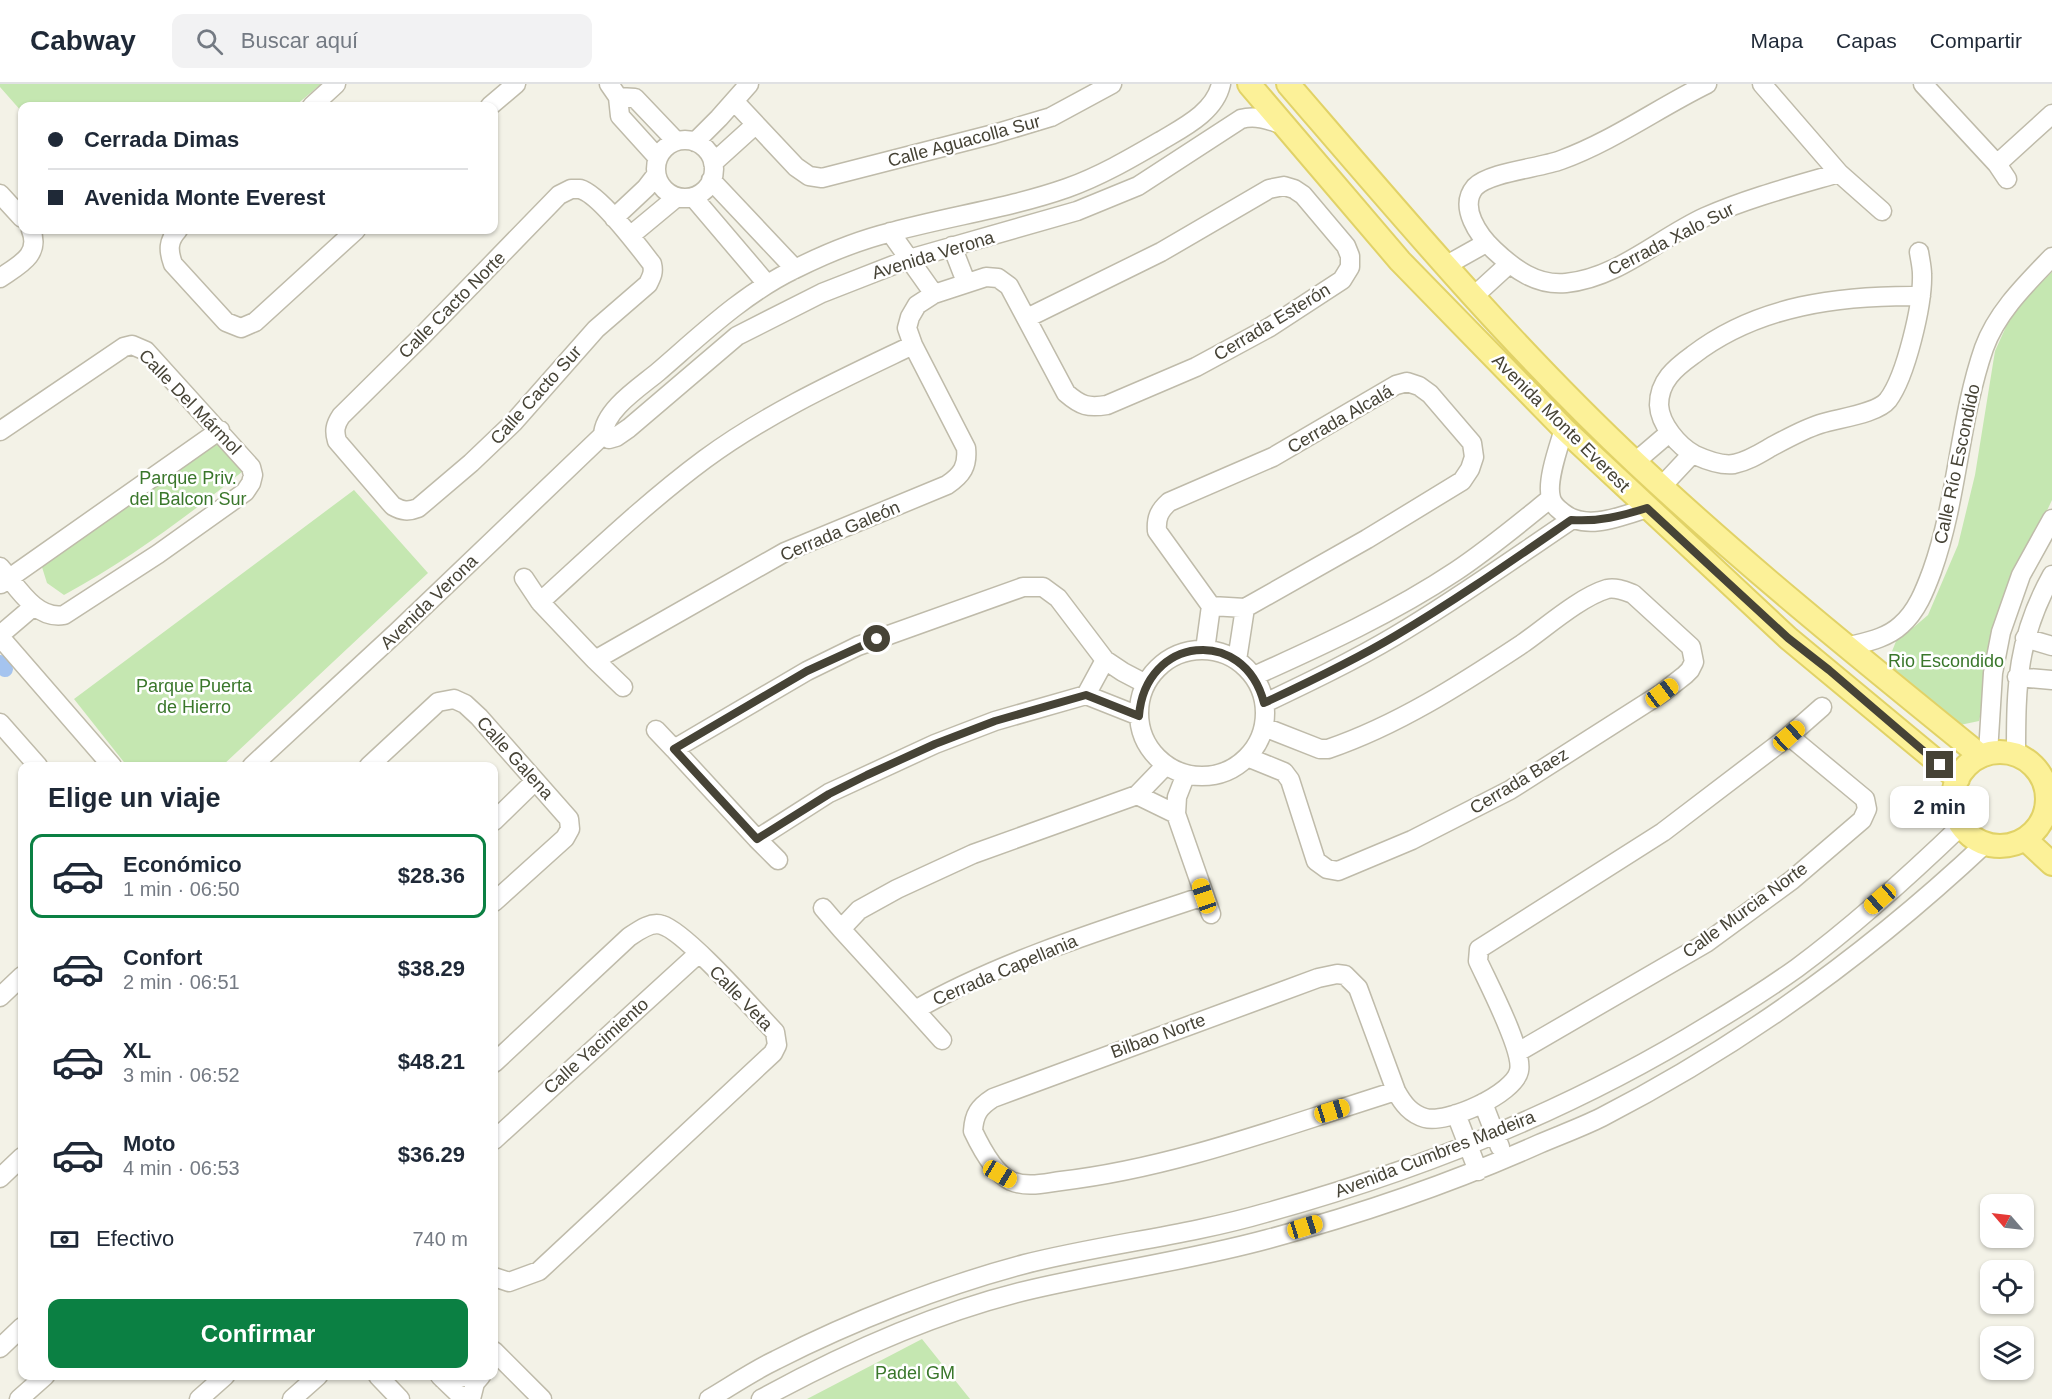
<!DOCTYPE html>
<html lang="es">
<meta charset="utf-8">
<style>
:root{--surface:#fff;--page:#f2f2f3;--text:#1f2937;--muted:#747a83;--line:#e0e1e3;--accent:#0b8043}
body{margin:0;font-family:Arial,sans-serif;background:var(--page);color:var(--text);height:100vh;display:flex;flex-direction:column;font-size:22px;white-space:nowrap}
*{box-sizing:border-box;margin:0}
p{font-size:20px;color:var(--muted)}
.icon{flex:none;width:33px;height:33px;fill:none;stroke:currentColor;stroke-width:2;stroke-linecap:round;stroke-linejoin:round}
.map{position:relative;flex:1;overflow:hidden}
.side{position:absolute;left:18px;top:678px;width:480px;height:618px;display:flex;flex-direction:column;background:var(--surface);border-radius:12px;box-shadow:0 2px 4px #0004}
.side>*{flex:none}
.guide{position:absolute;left:18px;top:18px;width:480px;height:132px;border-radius:12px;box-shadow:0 2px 4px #0004;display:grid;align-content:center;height:132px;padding:0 30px;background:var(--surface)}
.needle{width:39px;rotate:298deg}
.buttons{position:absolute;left:1980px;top:1110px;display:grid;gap:12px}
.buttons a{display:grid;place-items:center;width:54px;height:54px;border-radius:12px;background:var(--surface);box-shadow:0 2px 4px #0004;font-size:30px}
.end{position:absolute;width:27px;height:27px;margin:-14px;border:8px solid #464336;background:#fff;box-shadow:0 0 0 3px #fff}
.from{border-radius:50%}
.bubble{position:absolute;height:42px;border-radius:12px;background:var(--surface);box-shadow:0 2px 4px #0004;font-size:20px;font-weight:700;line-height:42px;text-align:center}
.car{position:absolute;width:18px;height:36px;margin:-18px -9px;border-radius:8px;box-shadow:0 0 4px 2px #0007;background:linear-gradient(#f5c518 24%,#345 0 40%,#f5c518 0 76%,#345 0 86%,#f5c518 0)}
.guide b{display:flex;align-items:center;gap:21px;height:57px;font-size:22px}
.guide b+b{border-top:2px solid var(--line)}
.guide i{width:15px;height:15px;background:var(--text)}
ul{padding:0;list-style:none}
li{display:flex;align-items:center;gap:18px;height:84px;margin:0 12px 9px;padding:0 18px;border:3px solid transparent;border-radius:12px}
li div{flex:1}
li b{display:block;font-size:22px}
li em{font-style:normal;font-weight:700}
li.current{border-color:var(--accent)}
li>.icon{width:54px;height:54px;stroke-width:1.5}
h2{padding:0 30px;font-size:27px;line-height:72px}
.pay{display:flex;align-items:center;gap:15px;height:66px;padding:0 30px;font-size:22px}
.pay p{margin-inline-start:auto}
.primary-button{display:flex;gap:12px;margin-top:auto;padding:12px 30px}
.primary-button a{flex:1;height:69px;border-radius:12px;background:var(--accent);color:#fff;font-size:24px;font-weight:700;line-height:69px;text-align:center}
header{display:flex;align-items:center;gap:36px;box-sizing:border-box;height:84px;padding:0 30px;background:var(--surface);border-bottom:2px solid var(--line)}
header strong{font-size:28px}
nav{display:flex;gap:33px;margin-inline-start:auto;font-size:21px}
.search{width:420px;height:54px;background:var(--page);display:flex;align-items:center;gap:15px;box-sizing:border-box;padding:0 21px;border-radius:12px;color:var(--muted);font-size:22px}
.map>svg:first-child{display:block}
.green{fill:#c5e7b1}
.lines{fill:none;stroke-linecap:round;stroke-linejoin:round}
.canal{stroke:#a5c4ef;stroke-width:16}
.minor-casing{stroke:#bfbbaa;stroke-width:21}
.major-casing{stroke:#e1d267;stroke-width:26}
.minor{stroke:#fff;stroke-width:18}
.major{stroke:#fcf198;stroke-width:22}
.route{stroke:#464336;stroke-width:8}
.labels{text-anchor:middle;stroke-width:5;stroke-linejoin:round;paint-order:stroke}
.street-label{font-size:18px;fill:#464336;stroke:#fff}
.park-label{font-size:18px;fill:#3a772b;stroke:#fff}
</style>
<header>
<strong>Cabway</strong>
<div class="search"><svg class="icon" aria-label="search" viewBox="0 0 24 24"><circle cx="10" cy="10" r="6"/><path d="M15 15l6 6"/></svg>Buscar aquí</div>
<nav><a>Mapa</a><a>Capas</a><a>Compartir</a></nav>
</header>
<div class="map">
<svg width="2052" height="1315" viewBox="0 0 2052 1315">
<rect width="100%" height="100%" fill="#f3f2e7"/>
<path class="green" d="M0,0h321l-26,22h-273v6l-22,-25z
M2052,188v228l-27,57 -20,54 -26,110 -19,4 -61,-41 -11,-23 11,-27 15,-7 14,-12 30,-70 17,-70 20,-124 19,-42z
M228,357l15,30c-56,46 -115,89 -179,124l-17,-12 -6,-19 176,-121z
M354,406l74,83 -206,193h-95l-53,-67z
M922,1255l48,60h-163z"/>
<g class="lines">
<path class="canal" d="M0,579l5,6"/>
<defs>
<path id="minor" d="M609,0l9,13 2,19 38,42
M1707,0c-49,24 -94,57 -146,76 -21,8 -71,12 -86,27 -17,20 4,49 19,63 20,19 43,36 72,33 52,-5 93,-45 139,-66 43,-19 89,-31 134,-44
M1762,0l77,89 43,38
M1923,0l74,80 10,15
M618,13l17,1 41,43
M734,17l62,66 13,9 13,2 172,-44 57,-17 61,-33
M312,22l24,-22
M490,22l26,-22
M656 85a29 29 0 1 1 58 0a29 29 0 1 1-58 0Z
M695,58l24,-24 30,-34
M713,79l42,-38
M1997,80l55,-50
M711,96l84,89
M571,105c3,0 6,0 9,0 19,5 59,58 72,75 2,8 0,12 -4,20l-52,45 -83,94 -42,40 -53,45c-10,4 -16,3 -25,-2l-56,-65c-3,-10 -2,-16 4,-25l82,-81 136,-140z
M0,110l22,24
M693,113l74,87
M614,134l32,-30 10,-13
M178,146c-10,11 -10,20 -5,34l53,58 15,6 14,-6 101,-92
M890,148l44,62
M630,152l47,-39
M952,162l14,36
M1919,168c1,7 3,15 3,22 1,30 -16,102 -34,126 -11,14 -50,18 -68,24 -16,5 -34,15 -49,23 -12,7 -23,14 -37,17 -13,2 -28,-4 -39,-9 -17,-9 -35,-31 -36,-50 0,-24 16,-37 34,-50 65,-50 148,-60 228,-59
M1445,182l41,-23
M0,194c19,-13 41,-23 31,-48
M1474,212l35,-32
M913,261c-71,34 -144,67 -208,114 -58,43 -111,94 -165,143l55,58 190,-108 162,-67c15,-10 21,-19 19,-37l-53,-103 -6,-17 3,-11 7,-12 17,-11 52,-17 12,1 11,8 57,107c15,13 22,15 41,12l89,-38 74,-40 72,-47 8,-13v-11l-4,-10 -43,-51 -9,-6 -10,-3 -15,3 -108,63 -134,66
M1407,298l12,4 11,8 42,49 2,14 -4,12 -8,12 -95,58 -122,69 -34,-2 -54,-75c-1,-13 2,-20 12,-29l104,-45 123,-72z
M1564,345c-5,17 -18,52 -13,69 1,5 7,11 11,14 23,20 60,4 85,-4
M0,347l124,-84 8,-2 14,6 105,116 2,8 -2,8 -6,9 -87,62 -94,61c-29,5 -47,-29 -64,-48
M603,351l6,4 7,-2 13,-9 108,-92 85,-43 87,-34 168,-48 61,-25 103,-67c15,-4 28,1 43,6
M1635,378l34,-29
M1662,402l30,-32
M524,494l16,24
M1,500l219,-154
M0,551l34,-29
M0,553l112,129
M2025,554l27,8
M1846,563c19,-5 40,-8 55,-22 16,-14 24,-35 31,-54 26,-73 27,-151 52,-223 13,-36 42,-64 68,-91
M1205,566l6,-44
M1139 629a63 63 0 1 1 126 0a63 63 0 1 1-126 0Z
M595,576l28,27
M1237,576l8,-52
M1254,592c69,-31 139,-63 202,-105 33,-22 64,-48 95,-73
M2017,593l35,3
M1086,611l19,-35
M1265,619c44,-21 88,-42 130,-67 61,-36 118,-77 176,-116
M1139,632l-53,-21 -91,26 -60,23 -106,49 -72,46 -83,-90 133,-78 51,-25 165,-59h20l15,11 47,62 18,12 23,12
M0,639l38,43
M656,646l18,19
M1988,669l5,-80 8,-41 20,-57 31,-56
M2016,670c0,-70 1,-116 36,-179
M1247,673l37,15 6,8 26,81 11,8 11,2 74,-31 98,-50 152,-97 23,-18 5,-5 4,-8 -3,-15 -58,-53c-8,-3 -17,-7 -26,-5 -27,8 -62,39 -85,55 -62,41 -124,81 -194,105h-8l-56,-22
M1166,681l-29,30 -164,59 -76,35 -38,21 -18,19 74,81c88,-50 193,-82 289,-114
M252,682l145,-134 206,-197c1,-25 37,-48 55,-63 43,-37 85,-78 137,-103 30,-15 64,-29 97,-37 58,-16 118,-24 175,-44 34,-12 66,-31 97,-49 22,-13 51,-28 57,-55
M369,682l69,-64 16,-3 11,5 14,13 90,102 1,10 -5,9 -71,64
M1186,690l-9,23 -1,17 35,100
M1137,711l39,19
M494,737l41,-40
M757,755l21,21
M823,824l18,21
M0,913l22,-21
M915,926l27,30
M1518,968l188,-109 86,-63 70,-60 5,-11 -2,-10 -76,-63
M494,979l135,-126c9,-6 22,-16 33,-12 24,7 92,85 113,107l2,13 -4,8 -234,218 -30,11 -15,-5
M1396,1007c-109,34 -222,77 -335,90 -16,2 -34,7 -50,0 -17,-8 -30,-33 -38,-50 1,-17 6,-24 20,-33l325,-120 19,-4 8,1 13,13 38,103c7,13 15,23 29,27 22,6 89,-24 94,-47 5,-20 -31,-88 -41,-110l1,-12 184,-117 126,-96 33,-29
M1483,1019l17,44
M1456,1030l22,57
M494,1056l205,-187
M0,1094l22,-21
M0,1264l22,-21
M494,1267l48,48
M378,1292l22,23
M440,1292l24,23
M443,1295h14l8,-3
M19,1315l26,-23
M199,1315l26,-23
M292,1315l26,-23
M471,1315l4,-16 6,-7
M709,1315c22,-13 44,-28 67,-39 76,-39 166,-74 249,-96 79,-20 161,-28 240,-51 156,-43 306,-103 444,-188 30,-18 60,-37 88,-57 58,-43 113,-93 165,-143
M761,1315c86,-47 177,-88 272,-110 78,-18 158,-29 235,-50 93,-25 184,-56 271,-95 21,-9 43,-17 63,-27 140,-72 269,-166 384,-274"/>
<path id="major" d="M1249,0l151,177 164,168 224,209 170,141
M1288,0c112,130 223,262 348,379 110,103 228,198 345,293
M1953 715a47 47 0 1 1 94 0a47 47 0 1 1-94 0Z
M2025,755l27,25"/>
</defs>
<use href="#minor" class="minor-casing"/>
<use href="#major" class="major-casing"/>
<use href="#minor" class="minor"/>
<use href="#major" class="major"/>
</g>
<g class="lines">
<path class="route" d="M877,555l-70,32 -133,78 83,90 72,-45 38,-19 68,-31 60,-23 91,-26 53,21c6,-80 105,-91 125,-13 45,-21 89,-42 131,-67 61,-36 118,-76 176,-116 28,2 50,-4 76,-12l141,130 41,32 111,95"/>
</g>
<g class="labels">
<g class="street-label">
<text transform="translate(964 57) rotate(-15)" y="6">Calle Aguacolla Sur</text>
<text transform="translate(1671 155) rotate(-27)" y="6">Cerrada Xalo Sur</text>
<text transform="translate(933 171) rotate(-17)" y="6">Avenida Verona</text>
<text transform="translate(452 221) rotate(-45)" y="6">Calle Cacto Norte</text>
<text transform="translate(1272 238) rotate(-31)" y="6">Cerrada Esterón</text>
<text transform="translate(536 311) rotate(-48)" y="6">Calle Cacto Sur</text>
<text transform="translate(190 318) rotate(46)" y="6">Calle Del Mármol</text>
<text transform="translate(1340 335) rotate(-30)" y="6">Cerrada Alcalá</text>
<text transform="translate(1561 339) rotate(45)" y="6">Avenida Monte Everest</text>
<text transform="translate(1957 380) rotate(-78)" y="6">Calle Río Escondido</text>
<text transform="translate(840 447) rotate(-23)" y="6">Cerrada Galeón</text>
<text transform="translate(429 518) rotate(-44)" y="6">Avenida Verona</text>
<text transform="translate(515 674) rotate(48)" y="6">Calle Galena</text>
<text transform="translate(1519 697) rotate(-31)" y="6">Cerrada Baez</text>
<text transform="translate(1745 826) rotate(-36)" y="6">Calle Murcia Norte</text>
<text transform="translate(1005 886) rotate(-23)" y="6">Cerrada Capellania</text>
<text transform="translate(741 914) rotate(46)" y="6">Calle Veta</text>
<text transform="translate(1158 952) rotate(-20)" y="6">Bilbao Norte</text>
<text transform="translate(596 962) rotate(-42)" y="6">Calle Yacimiento</text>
<text transform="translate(1435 1070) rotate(-21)" y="6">Avenida Cumbres Madeira</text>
</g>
<g class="park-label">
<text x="188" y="400">Parque Priv.<tspan x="188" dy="21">del Balcon Sur</tspan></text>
<text x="1946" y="583">Rio Escondido</text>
<text x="194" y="608">Parque Puerta<tspan x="194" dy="21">de Hierro</tspan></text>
<text x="915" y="1295">Padel GM</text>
</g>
</g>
</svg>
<div class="buttons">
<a><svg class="needle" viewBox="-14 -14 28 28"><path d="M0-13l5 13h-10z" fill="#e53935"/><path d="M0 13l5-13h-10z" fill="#747a83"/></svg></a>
<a><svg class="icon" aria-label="locate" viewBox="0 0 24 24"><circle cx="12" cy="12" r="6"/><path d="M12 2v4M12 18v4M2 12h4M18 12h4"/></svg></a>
<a><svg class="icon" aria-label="layers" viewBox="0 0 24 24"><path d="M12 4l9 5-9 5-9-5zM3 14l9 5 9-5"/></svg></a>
</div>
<i class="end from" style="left:877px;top:555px"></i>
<i class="end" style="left:1940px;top:681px"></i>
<div class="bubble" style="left:1890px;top:702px;width:99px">2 min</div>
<i class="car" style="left:1662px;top:609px;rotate:53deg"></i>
<i class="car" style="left:1789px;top:652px;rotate:48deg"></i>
<i class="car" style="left:1204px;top:812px;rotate:341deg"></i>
<i class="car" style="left:1880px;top:815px;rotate:229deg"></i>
<i class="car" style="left:1332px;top:1027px;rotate:73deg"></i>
<i class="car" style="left:1000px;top:1090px;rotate:121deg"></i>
<i class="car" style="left:1305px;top:1143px;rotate:73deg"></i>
<div class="guide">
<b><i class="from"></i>Cerrada Dimas</b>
<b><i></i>Avenida Monte Everest</b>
</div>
<section class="side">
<h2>Elige un viaje</h2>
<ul>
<li class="current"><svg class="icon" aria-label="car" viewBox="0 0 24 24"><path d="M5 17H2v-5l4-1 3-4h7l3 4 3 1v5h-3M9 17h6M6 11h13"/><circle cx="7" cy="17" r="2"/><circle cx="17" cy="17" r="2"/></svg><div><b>Económico</b><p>1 min · 06:50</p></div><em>$28.36</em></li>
<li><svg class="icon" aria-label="car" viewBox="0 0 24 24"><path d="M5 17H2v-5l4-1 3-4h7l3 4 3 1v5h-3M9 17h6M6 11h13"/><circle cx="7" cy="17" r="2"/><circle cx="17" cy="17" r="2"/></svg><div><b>Confort</b><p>2 min · 06:51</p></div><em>$38.29</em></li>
<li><svg class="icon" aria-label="car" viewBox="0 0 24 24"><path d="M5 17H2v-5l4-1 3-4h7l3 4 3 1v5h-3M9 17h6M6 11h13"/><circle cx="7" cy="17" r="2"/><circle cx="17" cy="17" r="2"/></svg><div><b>XL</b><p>3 min · 06:52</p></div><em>$48.21</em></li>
<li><svg class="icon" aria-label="car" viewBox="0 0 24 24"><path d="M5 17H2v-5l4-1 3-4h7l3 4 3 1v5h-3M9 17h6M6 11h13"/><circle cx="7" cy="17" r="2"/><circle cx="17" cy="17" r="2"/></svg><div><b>Moto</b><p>4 min · 06:53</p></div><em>$36.29</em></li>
</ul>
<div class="pay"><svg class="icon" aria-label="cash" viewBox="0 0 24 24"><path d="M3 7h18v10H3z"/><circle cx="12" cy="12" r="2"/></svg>Efectivo<p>740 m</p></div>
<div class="primary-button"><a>Confirmar</a></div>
</section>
</div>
